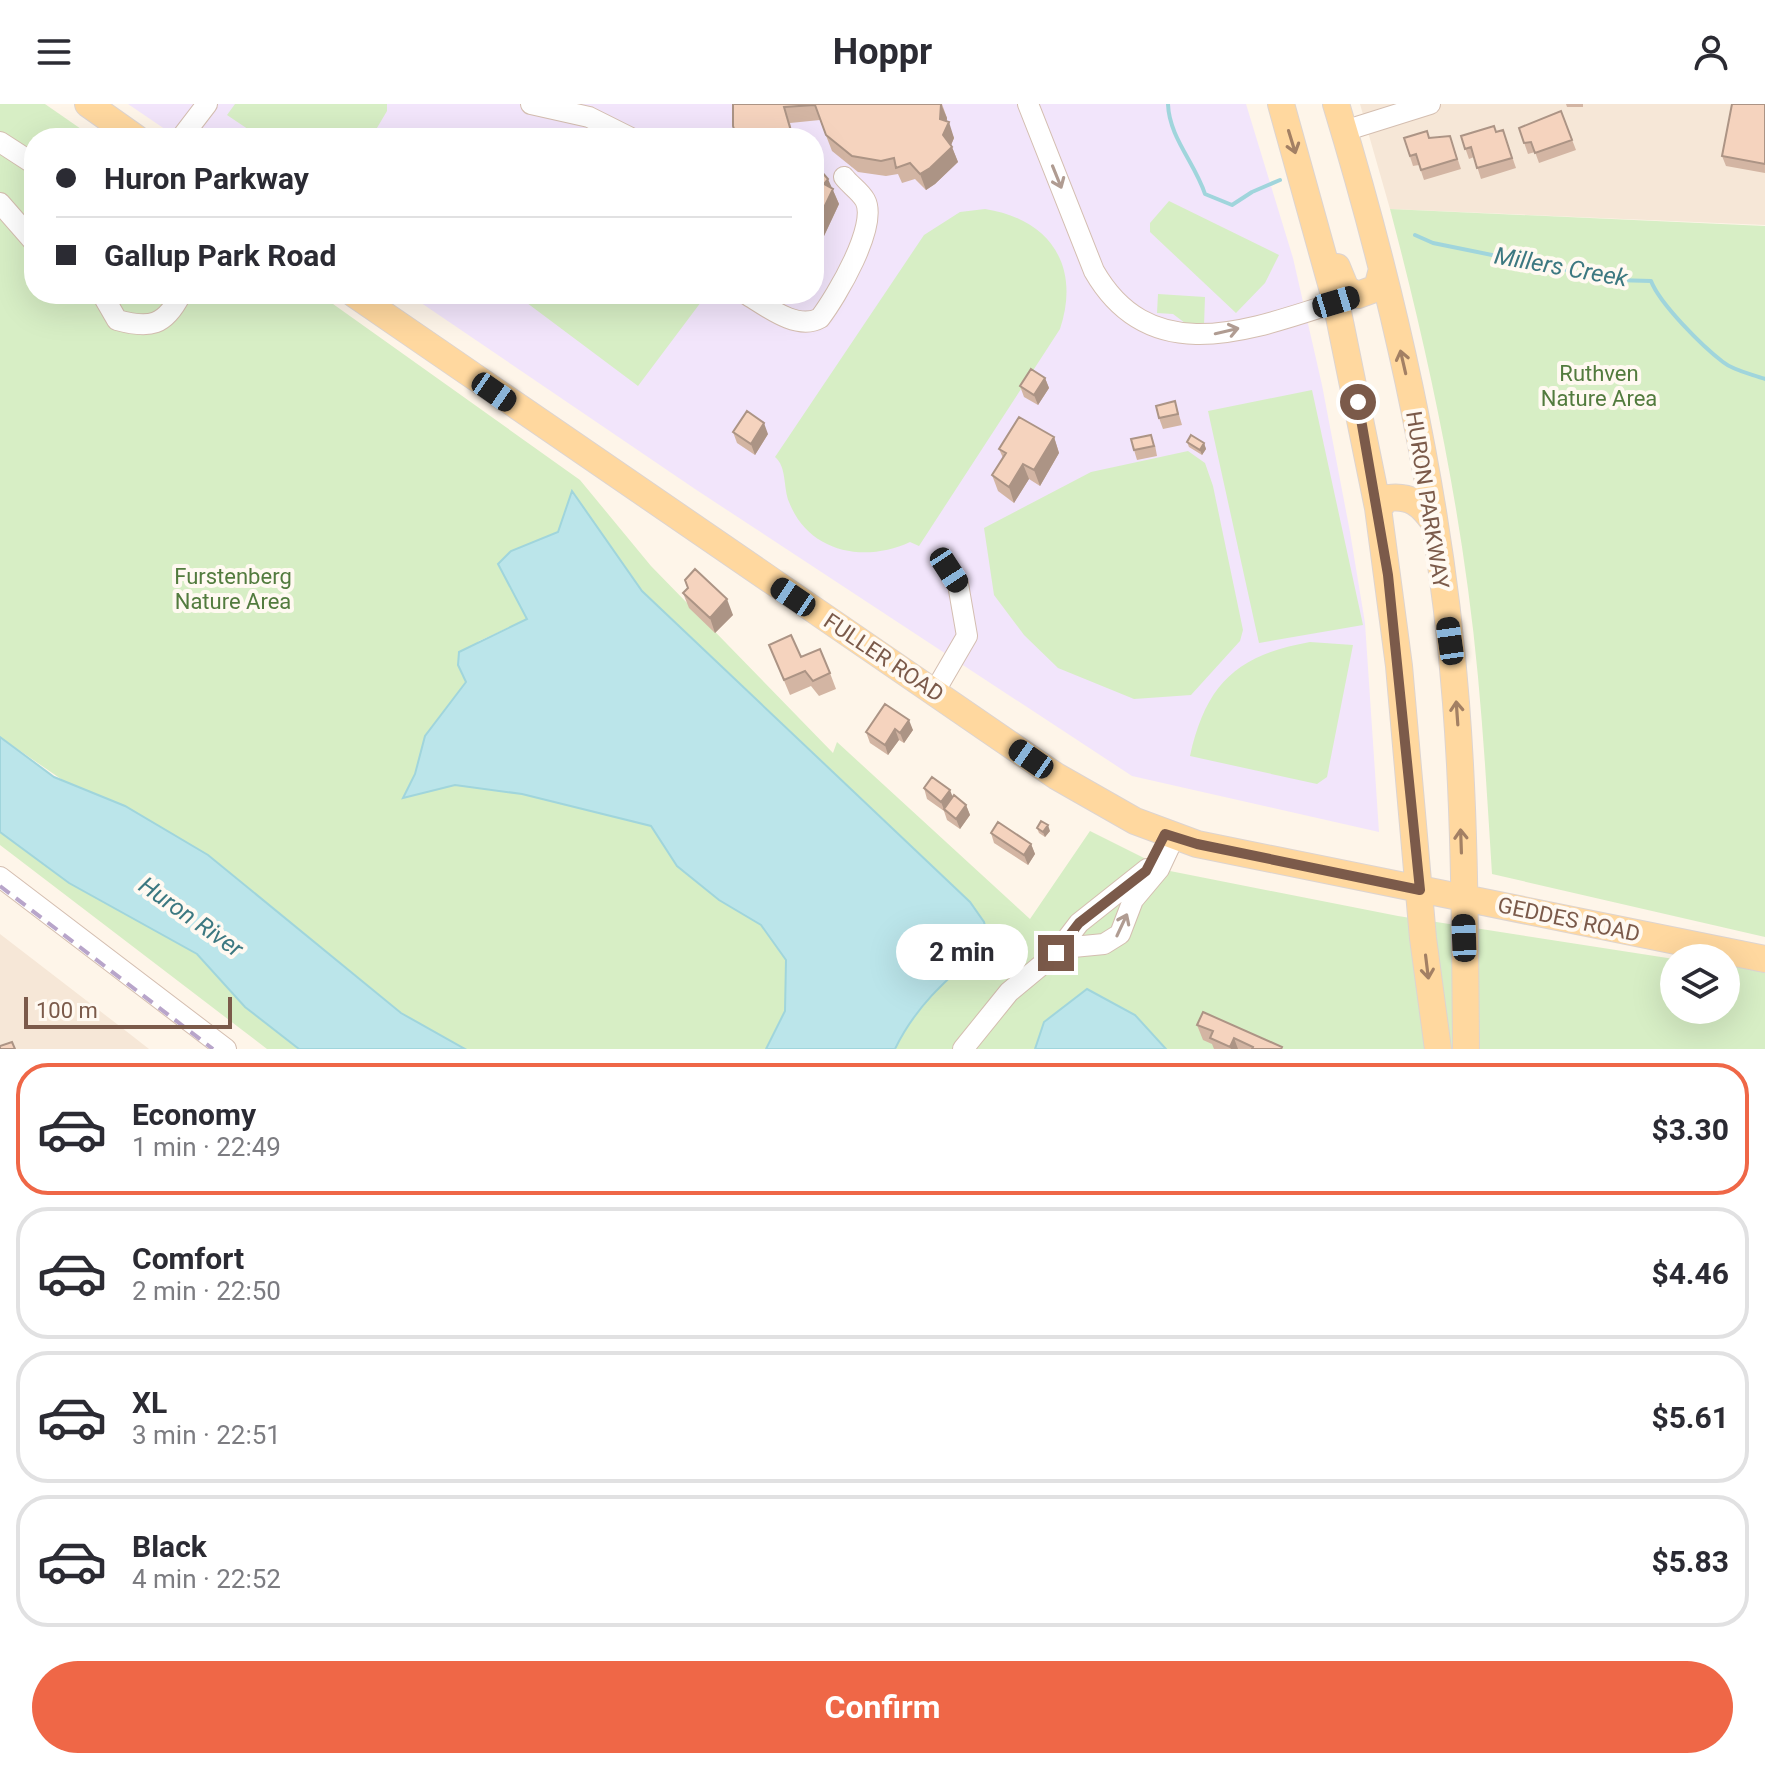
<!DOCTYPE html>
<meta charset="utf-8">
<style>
:root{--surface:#fff;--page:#f7f7f7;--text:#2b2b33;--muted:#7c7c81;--line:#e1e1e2;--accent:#ef6747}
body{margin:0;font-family:Roboto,sans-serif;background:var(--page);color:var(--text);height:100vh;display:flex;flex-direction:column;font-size:30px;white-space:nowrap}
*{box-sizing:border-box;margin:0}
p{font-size:26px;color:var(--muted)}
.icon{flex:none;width:44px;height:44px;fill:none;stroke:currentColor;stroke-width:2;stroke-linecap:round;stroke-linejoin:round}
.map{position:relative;height:945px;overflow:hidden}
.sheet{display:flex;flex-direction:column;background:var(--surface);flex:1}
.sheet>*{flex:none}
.hud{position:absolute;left:24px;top:24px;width:800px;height:176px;border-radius:32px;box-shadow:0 8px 32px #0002;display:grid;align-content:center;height:176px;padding:0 32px;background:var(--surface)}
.controls{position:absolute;left:1660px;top:840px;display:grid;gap:16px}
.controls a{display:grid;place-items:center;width:80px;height:80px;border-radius:50%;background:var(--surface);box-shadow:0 8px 32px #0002;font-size:40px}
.scale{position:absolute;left:24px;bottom:20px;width:208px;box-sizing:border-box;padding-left:8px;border:4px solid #7b5a4a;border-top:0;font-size:22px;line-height:28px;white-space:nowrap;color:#7b5a4a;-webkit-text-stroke:6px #fff9f1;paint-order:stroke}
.end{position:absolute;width:36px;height:36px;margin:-18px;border:10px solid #7b5a4a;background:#fff;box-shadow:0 0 0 4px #fff}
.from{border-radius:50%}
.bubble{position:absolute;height:56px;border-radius:28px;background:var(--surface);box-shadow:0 8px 32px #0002;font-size:26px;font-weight:700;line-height:56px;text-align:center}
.car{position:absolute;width:24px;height:48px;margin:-24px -12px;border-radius:10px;box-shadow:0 0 6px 2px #0007;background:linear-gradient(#222 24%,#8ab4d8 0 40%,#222 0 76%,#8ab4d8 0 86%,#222 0)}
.hud b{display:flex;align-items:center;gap:28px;height:76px;font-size:30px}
.hud b+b{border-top:2px solid var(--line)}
.hud i{width:20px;height:20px;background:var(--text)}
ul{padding:14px 0 0;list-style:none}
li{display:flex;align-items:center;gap:24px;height:132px;margin:0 16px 12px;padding:0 16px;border:4px solid var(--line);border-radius:32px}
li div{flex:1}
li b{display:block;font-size:30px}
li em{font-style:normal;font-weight:700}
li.active{border-color:var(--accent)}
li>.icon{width:72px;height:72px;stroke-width:1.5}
.primary-button{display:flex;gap:16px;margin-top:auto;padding:16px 32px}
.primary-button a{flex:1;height:92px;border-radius:48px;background:var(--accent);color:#fff;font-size:32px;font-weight:700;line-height:92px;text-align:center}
header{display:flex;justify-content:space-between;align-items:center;height:104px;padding:0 32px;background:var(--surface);font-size:36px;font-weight:700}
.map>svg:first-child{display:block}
.residential{fill:#f6e7d7}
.education{fill:#f2e5fb}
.green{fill:#d7eec5}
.water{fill:#bbe5ea;stroke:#a0d5dc;stroke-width:2}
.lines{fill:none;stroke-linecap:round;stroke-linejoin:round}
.stream{stroke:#a0d5dc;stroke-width:4}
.minor-casing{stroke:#d4beb0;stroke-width:22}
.major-casing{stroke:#ddd4d0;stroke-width:28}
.minor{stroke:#fff;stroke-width:20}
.major{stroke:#ffd89f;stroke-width:26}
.rail{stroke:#b8a5ca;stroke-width:4;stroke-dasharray:12 8;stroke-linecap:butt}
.wall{fill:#d3b5a3}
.shaded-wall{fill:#ac9485}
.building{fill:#f5d3be;stroke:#ac9485;stroke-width:2}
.oneway{stroke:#a38064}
.oneway2{stroke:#b09c92}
.route{stroke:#7b5a4a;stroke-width:10}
.labels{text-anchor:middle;stroke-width:8;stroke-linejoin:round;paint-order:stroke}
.park-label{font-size:22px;fill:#527b3e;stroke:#fff9f1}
.street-label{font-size:22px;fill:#7b5a4a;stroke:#fff9f1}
.water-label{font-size:24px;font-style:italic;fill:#3c7881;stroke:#fff9f1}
</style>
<header><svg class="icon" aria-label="menu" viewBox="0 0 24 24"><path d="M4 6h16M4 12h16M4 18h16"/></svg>Hoppr<svg class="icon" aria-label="person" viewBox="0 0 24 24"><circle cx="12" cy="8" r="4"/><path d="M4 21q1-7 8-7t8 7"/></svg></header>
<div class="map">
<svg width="1765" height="945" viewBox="0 0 1765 945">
<rect width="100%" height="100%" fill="#fef5e9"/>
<path class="residential" d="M1360,0h405v121l-375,-16z
M0,830l126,97 23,18h-149z"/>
<path class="education" d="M128,0h1118l47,154 29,127 28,147 15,91 14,209 -247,-56 -437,-287 -287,-195h406v-156h-636z"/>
<path class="green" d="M0,0h45l49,34h-60v156h285l261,186 71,86 182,187 4,-11 193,177 60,-88 80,40 228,45 276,43v51h52v-45l39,6v78h-870c22,-46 57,-74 94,-107l-5,-20 -14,-20 -329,-311 -69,-99 -14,40 -47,19 -13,13 29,55 -48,22 -21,24 8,17 -41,54 -10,38 -11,23 51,-12 67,9 129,32 26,40 84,59 25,35 -1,51 -15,38h-305l-64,-36 -401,-276z
M235,0h152v7l-16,27h-110l-34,-23z
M1169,97l110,54 -14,28 -29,30 -86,-81v-9z
M985,105c65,10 96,57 75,120l-141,217 -9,-4c-45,21 -101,11 -121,-40 -6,-15 -2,-35 -14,-45l149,-222 36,-23z
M1390,105l375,17v711l-273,-63c-6,-95 -11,-190 -24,-285 -17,-128 -45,-255 -78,-380z
M515,190h192l-69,92z
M1158,190l47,3 -1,29h-15l-16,-12 -16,-1z
M1312,286l51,235 -104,18 -51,-232z
M1188,347l17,12 8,23 30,144 -3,11 -49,54 -57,4 -76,-31 -34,-33 -30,-40 -10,-67 107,-56z
M1310,538l43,3 -26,132 -10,7 -127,-28c16,-72 47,-101 120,-114z
M0,728l69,51 128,71 48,53 54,42h-32l-267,-204z"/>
<path class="water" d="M572,387l70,100 328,311 14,20 5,20c-37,33 -72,61 -94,107h-129l19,-38 1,-51 -25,-35 -42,-25 -42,-34 -26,-40 -129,-32 -67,-9 -52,13 12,-24 10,-38 41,-54 -8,-17 1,-13 68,-33 -29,-55 13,-13 47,-19z
M0,633l54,40 71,29 83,49 193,158 64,36h-166l-54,-42 -48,-53 -128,-71 -69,-51z
M1087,885l48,26 31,34h-131l9,-27z"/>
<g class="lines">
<path class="stream" d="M1168,0c1,33 27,59 37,90l27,11 20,-13 28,-12
M1415,131l18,8 182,37 36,1c9,23 51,65 72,81 11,9 29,12 42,17"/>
<defs>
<path id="minor" d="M531,0l58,13 42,21
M1028,0l66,167c59,103 165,55 253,28
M1344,27l86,-27
M181,34l26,-34
M0,38l34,22
M0,99l34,39
M102,190l15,26c33,9 48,6 64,-26
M746,190c20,12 51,37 74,24 16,-21 59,-93 45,-118 -5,-9 -15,-15 -21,-23
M935,587l32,-55 -9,-52 -14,-21
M0,773l226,172
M1056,849l23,-30 68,-54
M963,945l46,-57 47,-39 17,-6 31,-3 16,-10 13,-34 26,-31 15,-32"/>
<path id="major" d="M88,0l48,34
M1281,0l55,198 42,206 21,158 24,272 15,111
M1336,0c59,194 105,397 120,599 9,115 9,231 10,346
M1337,163l9,22 12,6 19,-7 5,-19
M354,190l702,482 79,45 62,23 568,115
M1378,404l10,-10c22,-3 33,6 45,23"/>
</defs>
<use href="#minor" class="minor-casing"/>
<use href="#major" class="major-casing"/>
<use href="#minor" class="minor"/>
<use href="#major" class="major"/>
<path class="rail" d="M0,782l213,163"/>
</g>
<path class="wall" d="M733,0h209l5,14v4l7,16 -3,7 7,17 -23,22 -9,6 -11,-11 -13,4 -4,-9 -12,2 -28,-4 -26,-21 -12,-31 -30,3 4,15h-57z
M1566,0h17v3h-16z
M1765,0v69l-39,-7 -4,-10z
M1561,7l15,39 -37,13 -4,-11 -7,2 -9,-26z
M1503,26l13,38 -35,11 -7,-22 -5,2 -8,-23 35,-4z
M1450,32l11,33 -37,11 -5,-15 -6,1 -9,-28h25z
M814,59l18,25 7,16 -15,32 -10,-5z
M1045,274l4,10 -11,17 -14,-8 -4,-11z
M1175,297l7,24 -19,4 -4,-11z
M733,328l35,2 -13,21 -18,-12z
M1054,333l5,16 -19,33 -11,-7 -15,24 -16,-12 -6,-16 11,-17 -4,-9z
M1187,338l17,1 2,6 -4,6 -13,-8z
M1155,341l2,11 -20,4 -3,-10z
M688,484l45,27 -18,18 -26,-25 -6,-15z
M769,541l32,12 29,16 6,16 -17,7 -8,-10 -21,9z
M885,600l28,26 -9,13 -5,-3 -11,15 -18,-12 -4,-11z
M924,684l28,9 14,8 4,10 -10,14 -13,-9 -3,-9 -17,-12z
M1037,724l13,3 -5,6 -6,-4z
M991,729l40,11 4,10 -7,11 -34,-22z
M1197,921l86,24h-69l-2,-5 -9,-4z"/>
<path class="shaded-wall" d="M941,0l6,14 -1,10 3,-6 5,16 -5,12 3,-3 6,15 -23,22 -9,6 -6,-16 23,-39 -3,-16z
M828,75l11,25 -15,32 -6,-16 6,-36z
M1045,274l4,10 -11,17 -4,-10z
M764,319l4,11 -13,21 -4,-11z
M1054,333l5,16 -19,33 -6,-16z
M1204,339l2,6 -4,6 -2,-5z
M1023,360l6,15 -15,24 -5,-16z
M727,495l6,16 -18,18 -5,-15z
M909,616l4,10 -9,13 -4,-10z
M895,625l4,11 -11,15 -3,-10z
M950,686l4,10 -9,12 -4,-10z
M966,701l4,10 -10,14 -4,-10z
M1048,721l2,6 -5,6 -2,-5z
M1031,740l4,10 -7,11 -4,-10z
M1234,934l4,11h-7l-1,-2z"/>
<path class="building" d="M733,0h208l-1,15 9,3 -6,13 9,12 -22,21 -10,6 -10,-11 -14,5 -2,-10 -13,3 -29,-5 -26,-21 -11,-30 -31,2 9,31h-56l-4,-12z
M1732,0h33v60l-43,-8z
M1561,7l11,29 -37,13 -4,-11 -7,1 -5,-15z
M1494,22l2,6 7,-2 9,28 -35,10 -6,-21 -6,2 -4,-13z
M1427,27l2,7 21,-2 7,23 -36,11 -5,-16 -6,2 -6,-18z
M814,59l14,16 -4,5 9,5 -15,31 -4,-2z
M1031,265l14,9 -11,17 -14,-9z
M1175,297l3,13 -19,4 -3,-12z
M747,307l17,12 -13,21 -18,-12z
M1019,313l35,20 -20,33 -11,-6 -14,23 -17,-12 14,-22 -7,-4z
M1151,331l3,11 -20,4 -3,-11z
M1191,331l13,8 -4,7 -13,-8z
M695,465l32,30 -17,19 -27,-25 5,-5 -3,-8z
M791,531l10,22 19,-8 10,24 -17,8 -8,-10 -21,9 -15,-35z
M885,600l24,16 -9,13 -5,-4 -10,16 -19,-13z
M932,673l18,13 -9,12 -17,-14z
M954,691l12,10 -10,14 -12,-10z
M1041,717l7,4 -5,7 -6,-4z
M998,718l33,22 -7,11 -33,-22z
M1203,908l79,35 -1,2h-29l1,-2 -19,-9 -4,9 -20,-9 3,-7 -16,-6z
M12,938l3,7h-15v-3z"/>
<defs><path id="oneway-shaft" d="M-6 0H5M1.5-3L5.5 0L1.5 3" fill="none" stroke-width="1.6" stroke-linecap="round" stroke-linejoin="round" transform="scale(2)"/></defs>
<g class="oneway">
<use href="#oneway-shaft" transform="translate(1292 38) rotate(73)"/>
<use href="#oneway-shaft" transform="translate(1403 258) rotate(-103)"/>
<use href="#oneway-shaft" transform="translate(1457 609) rotate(-94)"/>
<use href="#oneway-shaft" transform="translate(1461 737) rotate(-92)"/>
<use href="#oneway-shaft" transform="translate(1427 863) rotate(83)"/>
</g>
<g class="oneway2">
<use href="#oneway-shaft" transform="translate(1057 73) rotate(68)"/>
<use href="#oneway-shaft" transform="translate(1227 227) rotate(-13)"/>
<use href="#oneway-shaft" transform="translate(1122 821) rotate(-65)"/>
</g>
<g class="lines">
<path class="route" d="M1056,849l23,-30 67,-52 19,-37 32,10 223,46 -32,-315 -30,-173"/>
</g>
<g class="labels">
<g class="park-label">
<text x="1599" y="277">Ruthven<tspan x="1599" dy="25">Nature Area</tspan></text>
<text x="233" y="480">Furstenberg<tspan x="233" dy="25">Nature Area</tspan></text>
</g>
<g class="street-label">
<text transform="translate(1428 396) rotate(81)" y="8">HURON PARKWAY</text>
<text transform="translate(884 553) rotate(34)" y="8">FULLER ROAD</text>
<text transform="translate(1569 815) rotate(12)" y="8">GEDDES ROAD</text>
</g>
<g class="water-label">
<text transform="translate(1561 163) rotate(10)" y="8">Millers Creek</text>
<text transform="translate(191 813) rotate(35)" y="8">Huron River</text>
</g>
</g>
</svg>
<div class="controls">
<a><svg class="icon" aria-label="layers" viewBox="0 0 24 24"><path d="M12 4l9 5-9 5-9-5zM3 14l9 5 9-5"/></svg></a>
</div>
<div class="scale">100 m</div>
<i class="end from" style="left:1358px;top:298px"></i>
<i class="end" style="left:1056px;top:849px"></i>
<div class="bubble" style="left:896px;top:820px;width:132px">2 min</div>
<i class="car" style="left:1336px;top:198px;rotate:73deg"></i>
<i class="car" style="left:494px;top:288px;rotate:125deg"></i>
<i class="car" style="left:949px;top:466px;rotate:147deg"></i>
<i class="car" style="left:793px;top:493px;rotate:304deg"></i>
<i class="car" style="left:1450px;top:537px;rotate:352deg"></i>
<i class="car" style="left:1031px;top:655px;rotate:305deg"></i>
<i class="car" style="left:1464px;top:834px;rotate:358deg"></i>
<div class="hud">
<b><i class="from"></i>Huron Parkway</b>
<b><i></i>Gallup Park Road</b>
</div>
</div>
<section class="sheet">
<ul>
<li class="active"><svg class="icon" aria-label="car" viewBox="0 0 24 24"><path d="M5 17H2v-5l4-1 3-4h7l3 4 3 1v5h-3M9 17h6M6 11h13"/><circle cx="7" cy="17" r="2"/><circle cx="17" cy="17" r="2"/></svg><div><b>Economy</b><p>1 min · 22:49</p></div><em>$3.30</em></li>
<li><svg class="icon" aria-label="car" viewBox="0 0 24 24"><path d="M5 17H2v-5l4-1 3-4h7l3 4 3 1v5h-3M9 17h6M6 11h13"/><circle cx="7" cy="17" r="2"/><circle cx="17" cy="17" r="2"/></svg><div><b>Comfort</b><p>2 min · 22:50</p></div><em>$4.46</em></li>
<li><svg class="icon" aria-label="car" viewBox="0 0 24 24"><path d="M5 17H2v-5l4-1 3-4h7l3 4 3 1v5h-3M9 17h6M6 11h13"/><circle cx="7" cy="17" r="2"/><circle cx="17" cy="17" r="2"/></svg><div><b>XL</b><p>3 min · 22:51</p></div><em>$5.61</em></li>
<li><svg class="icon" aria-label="car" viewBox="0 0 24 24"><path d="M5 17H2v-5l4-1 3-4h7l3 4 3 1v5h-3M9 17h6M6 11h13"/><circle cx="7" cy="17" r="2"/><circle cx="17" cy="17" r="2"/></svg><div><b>Black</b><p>4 min · 22:52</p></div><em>$5.83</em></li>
</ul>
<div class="primary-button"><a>Confirm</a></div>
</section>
